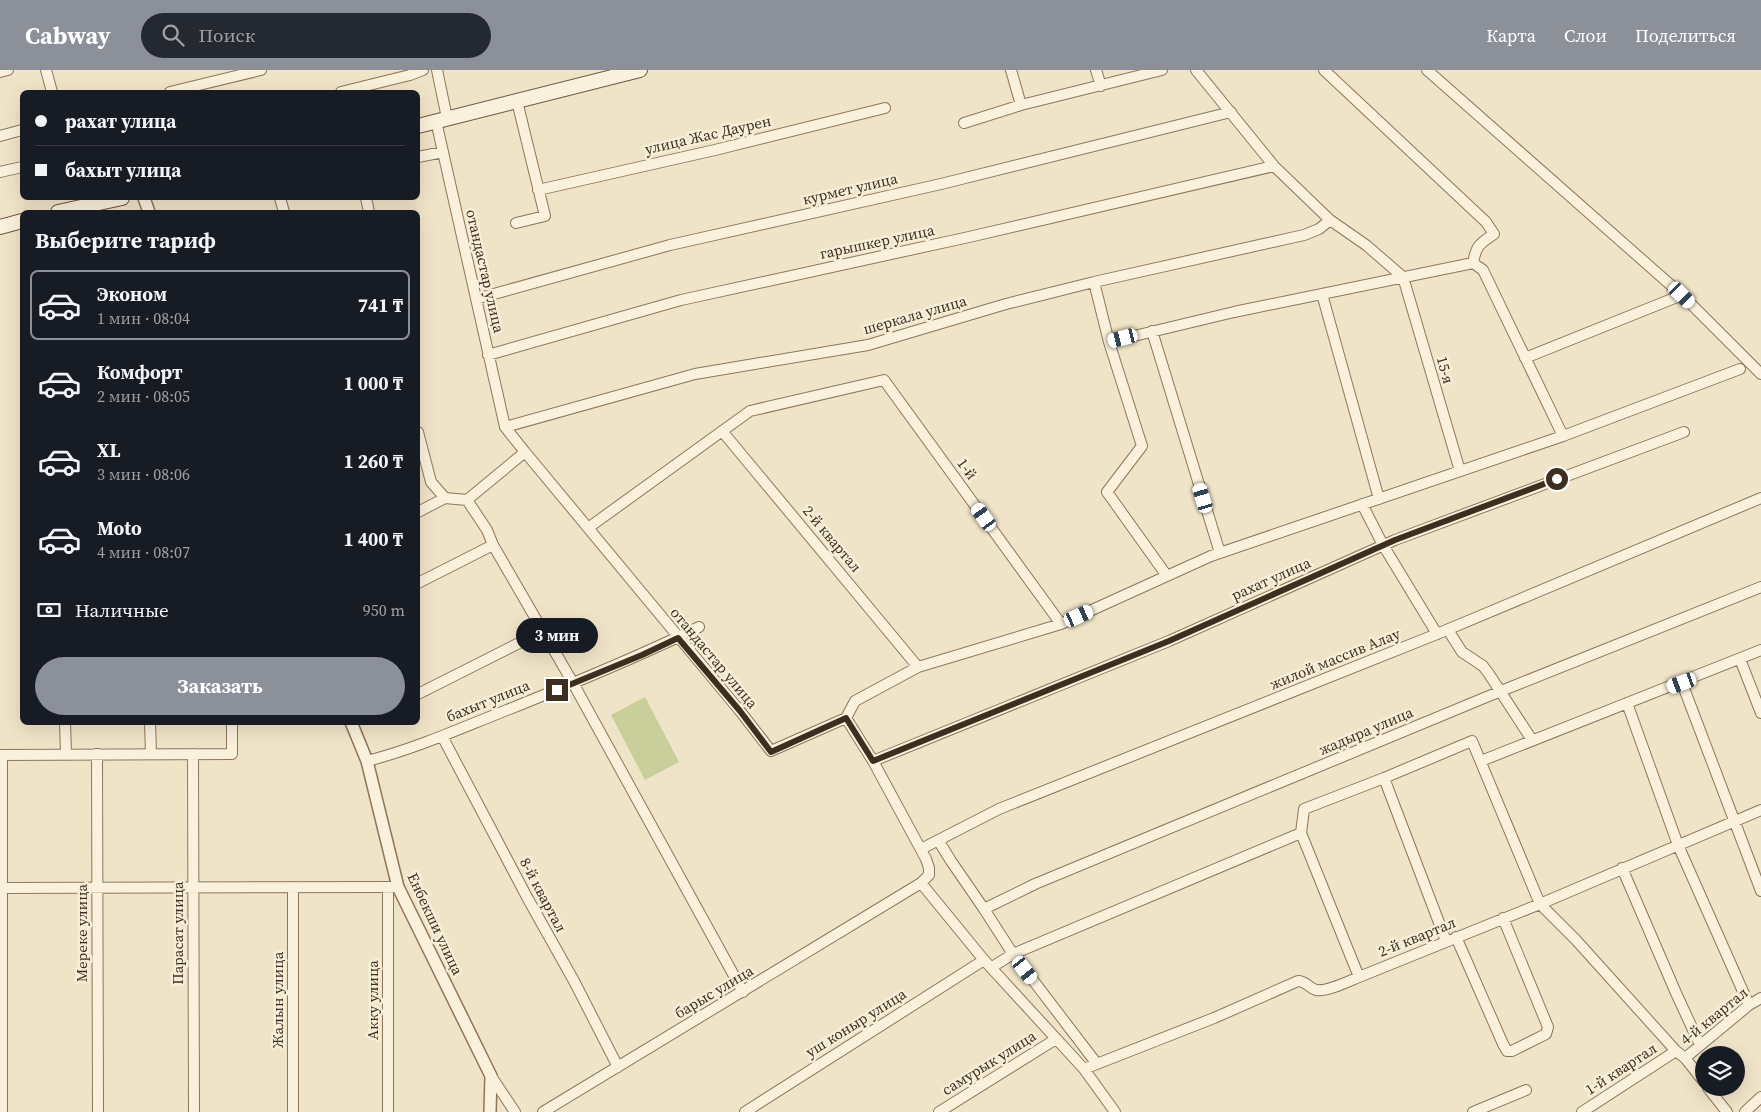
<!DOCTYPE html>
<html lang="ru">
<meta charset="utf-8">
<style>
:root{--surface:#171b24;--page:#242831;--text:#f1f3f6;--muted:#9ea1a6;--line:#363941;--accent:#8c9099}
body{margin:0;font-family:"Source Serif 4",serif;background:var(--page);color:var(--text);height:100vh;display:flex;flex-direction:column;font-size:19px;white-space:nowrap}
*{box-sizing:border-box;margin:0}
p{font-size:16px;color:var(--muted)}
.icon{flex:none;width:28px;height:28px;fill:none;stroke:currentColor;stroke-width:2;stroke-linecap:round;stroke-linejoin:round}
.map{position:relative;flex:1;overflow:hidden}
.drawer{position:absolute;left:20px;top:140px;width:400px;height:515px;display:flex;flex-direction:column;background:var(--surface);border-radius:8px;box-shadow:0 5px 20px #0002}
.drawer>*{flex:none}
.hud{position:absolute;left:20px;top:20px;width:400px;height:110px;border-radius:8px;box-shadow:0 5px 20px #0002;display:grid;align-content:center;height:110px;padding:0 15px;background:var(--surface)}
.tools{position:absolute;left:1695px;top:976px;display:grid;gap:10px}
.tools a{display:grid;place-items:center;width:50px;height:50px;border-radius:50%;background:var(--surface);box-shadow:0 5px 20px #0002;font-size:25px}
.end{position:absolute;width:22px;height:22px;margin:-11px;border:6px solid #3d2e20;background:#fff;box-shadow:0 0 0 2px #fff}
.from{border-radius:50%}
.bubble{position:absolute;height:35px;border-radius:18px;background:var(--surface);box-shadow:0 5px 20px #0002;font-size:16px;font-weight:700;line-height:35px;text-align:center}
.car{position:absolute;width:15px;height:30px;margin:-15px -8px;border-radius:6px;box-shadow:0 0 4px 1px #0007;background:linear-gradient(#fff 24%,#345 0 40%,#fff 0 76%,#345 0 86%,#fff 0)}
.hud b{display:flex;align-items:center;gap:18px;height:48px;font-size:19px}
.hud b+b{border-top:1px solid var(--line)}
.hud i{width:12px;height:12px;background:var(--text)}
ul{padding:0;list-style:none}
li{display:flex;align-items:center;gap:15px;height:70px;margin:0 10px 8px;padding:0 5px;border:2px solid transparent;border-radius:8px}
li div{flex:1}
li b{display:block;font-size:19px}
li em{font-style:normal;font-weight:700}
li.current{border-color:var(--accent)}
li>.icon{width:45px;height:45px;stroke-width:1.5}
h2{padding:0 15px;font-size:22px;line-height:60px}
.pay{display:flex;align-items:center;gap:12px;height:55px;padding:0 15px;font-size:19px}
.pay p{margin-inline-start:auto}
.action{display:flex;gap:10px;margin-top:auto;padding:10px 15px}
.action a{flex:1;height:58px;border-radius:30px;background:var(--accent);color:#fff;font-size:20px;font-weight:700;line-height:58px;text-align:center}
header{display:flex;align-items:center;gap:30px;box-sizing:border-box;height:70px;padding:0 25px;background:var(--accent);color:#fff}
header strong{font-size:24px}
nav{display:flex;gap:28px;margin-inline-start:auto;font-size:18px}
.search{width:350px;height:45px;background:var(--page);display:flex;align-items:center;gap:12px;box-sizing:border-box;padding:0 18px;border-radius:28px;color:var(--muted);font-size:19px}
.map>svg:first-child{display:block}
.green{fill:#c9cf9b}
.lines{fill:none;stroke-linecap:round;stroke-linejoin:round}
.minor-casing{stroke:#8d765c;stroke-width:12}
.tertiary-casing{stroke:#8d765c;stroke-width:14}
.secondary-casing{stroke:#6f573f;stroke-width:16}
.minor{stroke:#faf1dc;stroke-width:10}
.tertiary{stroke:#faf1dc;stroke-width:11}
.secondary{stroke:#faf1dc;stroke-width:14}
.route{stroke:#3d2e20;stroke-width:6}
.labels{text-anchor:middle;stroke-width:5;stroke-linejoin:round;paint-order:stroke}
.street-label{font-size:15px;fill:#3d2e20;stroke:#f7eed8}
</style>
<header>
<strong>Cabway</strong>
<div class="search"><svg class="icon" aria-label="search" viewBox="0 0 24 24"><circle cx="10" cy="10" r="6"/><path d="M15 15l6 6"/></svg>Поиск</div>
<nav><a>Карта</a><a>Слои</a><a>Поделиться</a></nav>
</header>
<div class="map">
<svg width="1761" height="1042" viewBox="0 0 1761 1042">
<rect width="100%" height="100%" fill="#f0e4c8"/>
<path class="green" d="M645,627l34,65 -34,18 -34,-65z"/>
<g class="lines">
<defs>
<path id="minor" d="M46,0l6,22
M437,0l10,48
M1011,0l10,35
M1096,0l5,16
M1196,0l78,96 56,54 36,25 37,32
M1324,0l162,152 8,12c-15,10 -18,12 -21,29
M1427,0l255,225 79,79
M0,2l8,-2
M170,22l91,-22
M341,22l69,-17 13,-5
M964,53l57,-18 141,-35
M0,66l22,-6
M418,87l25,-5
M0,102l22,-5
M538,120l177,-40 170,-42
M280,128l4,14
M366,128l3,14
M516,153l29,-7 -28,-115
M1403,207l57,194
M1094,212l15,60 33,104 -35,46 60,84
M1322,224l57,205
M476,229l194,-54 271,-61 290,-72
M1152,261l68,222
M1109,272l125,-30 239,-49 10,7 80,166
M488,285l193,-55 288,-63 305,-71
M1525,288l157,-63
M505,357l190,-53 173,-29 138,-41 88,-22 210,-47 15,-6 11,-9
M722,361l196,236
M418,362l13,50 14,16 22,2 58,-48 -20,-25 -69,-306
M525,382l215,259 31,40 75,-33 27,43 53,98 3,9v7l-8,8
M467,430l20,30 6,15 80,138 170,309
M1362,434l21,41 54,89
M418,442l27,-14
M588,458l162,-117 134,-31 177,244
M418,513l75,-38
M1448,560l14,22 21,14 6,8 43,66
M1740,589l21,54
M1682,613l79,208
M418,624l125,-63
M1627,633l51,142 71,160
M846,648l9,-17 63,-34 143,-43 150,-68 352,-120 177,-67
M65,652l1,32
M150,652l1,32
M442,666l86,163 46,82 44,86
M97,684l1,358
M193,684l1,358
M0,685l232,-1v-32
M2,685v357
M367,691c48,-12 94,-33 140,-51 65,-26 129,-52 192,-83
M873,691l296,-120 226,-101 289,-108
M1481,691l280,-111
M1384,708l62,163
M1301,763l58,144
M938,770l13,21 33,48 51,-25 466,-193 260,-104
M921,779l78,-40 438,-175 324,-136
M1622,798l54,125 24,52
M293,817v225
M388,817v225
M0,818l398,-1
M984,839l29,45 84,110
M1456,867l47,107 4,7h5l34,-17 2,-7 -45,-109
M992,897l21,-13 288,-121 3,-24 80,-31 88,-37 68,163 36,36 100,111 9,7 19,24
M1685,988l64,-53 12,-7
M1084,999l130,-51 84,-37c8,0 11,7 18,9 11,2 33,-9 43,-13l181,-73 221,-94
M491,1006l24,36
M1708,1018l19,24
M543,1042l378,-229 63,77 100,109 31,43
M745,1042l239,-152
M939,1042l117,-73
M1473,1042l53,-22
M1582,1042l94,-61
M1745,1042l16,-15"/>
<path id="tertiary" d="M144,128l5,14
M351,652l16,39 31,126 93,189 -1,36"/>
<path id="secondary" d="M418,56l222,-56
M58,142l64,-14
M0,157l22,-6"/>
</defs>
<use href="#minor" class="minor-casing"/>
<use href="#tertiary" class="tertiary-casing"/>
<use href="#secondary" class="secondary-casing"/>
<use href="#minor" class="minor"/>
<use href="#tertiary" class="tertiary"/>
<use href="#secondary" class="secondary"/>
</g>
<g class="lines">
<path class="route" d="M557,620l85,-35 36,-17 62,73 31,41 75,-34 27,43 296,-120 226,-101 162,-61"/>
</g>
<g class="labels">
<g class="street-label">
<text transform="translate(708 65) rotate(-13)" y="5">улица Жас Даурен</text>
<text transform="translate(850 119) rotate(-13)" y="5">курмет улица</text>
<text transform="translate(877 172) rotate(-12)" y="5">гарышкер улица</text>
<text transform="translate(485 201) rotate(77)" y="5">отандастар улица</text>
<text transform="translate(915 245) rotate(-16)" y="5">шеркала улица</text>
<text transform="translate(1445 300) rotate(74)" y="5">15-я</text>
<text transform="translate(967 399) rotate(54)" y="5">1-й</text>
<text transform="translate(832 469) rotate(50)" y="5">2-й квартал</text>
<text transform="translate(1271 509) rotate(-24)" y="5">рахат улица</text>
<text transform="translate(714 588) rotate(50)" y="5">отандастар улица</text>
<text transform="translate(1335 589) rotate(-22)" y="5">жилой массив Алау</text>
<text transform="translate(488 631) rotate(-22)" y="5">бахыт улица</text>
<text transform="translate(1366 661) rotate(-23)" y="5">жадыра улица</text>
<text transform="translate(543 825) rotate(62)" y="5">8-й квартал</text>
<text transform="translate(435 854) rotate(65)" y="5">Енбекши улица</text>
<text transform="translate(82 863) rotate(-90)" y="5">Мереке улица</text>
<text transform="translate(178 863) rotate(-90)" y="5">Парасат улица</text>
<text transform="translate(1417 867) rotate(-22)" y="5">2-й квартал</text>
<text transform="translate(714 922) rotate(-31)" y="5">барыс улица</text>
<text transform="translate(278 930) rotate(-90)" y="5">Жалын улица</text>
<text transform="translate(373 930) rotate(-90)" y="5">Акку улица</text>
<text transform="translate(1714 946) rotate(-39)" y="5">4-й квартал</text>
<text transform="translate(856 953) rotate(-32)" y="5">уш коныр улица</text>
<text transform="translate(989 993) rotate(-32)" y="5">самурык улица</text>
<text transform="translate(1621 999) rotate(-33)" y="5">1-й квартал</text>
</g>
</g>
</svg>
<div class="tools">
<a><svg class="icon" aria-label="layers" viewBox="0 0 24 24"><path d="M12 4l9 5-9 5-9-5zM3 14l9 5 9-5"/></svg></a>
</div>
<i class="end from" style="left:1557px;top:409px"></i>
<i class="end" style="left:557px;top:620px"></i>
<div class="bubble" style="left:516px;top:548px;width:82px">3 мин</div>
<i class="car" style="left:1682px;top:225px;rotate:135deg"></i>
<i class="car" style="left:1123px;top:268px;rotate:256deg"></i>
<i class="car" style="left:1203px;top:428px;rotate:343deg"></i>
<i class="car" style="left:984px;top:447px;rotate:324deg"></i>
<i class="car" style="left:1079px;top:546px;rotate:66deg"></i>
<i class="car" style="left:1682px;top:613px;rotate:250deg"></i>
<i class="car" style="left:1025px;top:900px;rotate:143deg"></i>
<div class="hud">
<b><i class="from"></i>рахат улица</b>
<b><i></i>бахыт улица</b>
</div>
<section class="drawer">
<h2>Выберите тариф</h2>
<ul>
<li class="current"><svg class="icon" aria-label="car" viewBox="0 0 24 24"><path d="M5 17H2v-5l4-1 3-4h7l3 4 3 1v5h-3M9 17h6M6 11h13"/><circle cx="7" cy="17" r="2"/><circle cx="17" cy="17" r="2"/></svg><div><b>Эконом</b><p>1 мин · 08:04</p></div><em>741 ₸</em></li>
<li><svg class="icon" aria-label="car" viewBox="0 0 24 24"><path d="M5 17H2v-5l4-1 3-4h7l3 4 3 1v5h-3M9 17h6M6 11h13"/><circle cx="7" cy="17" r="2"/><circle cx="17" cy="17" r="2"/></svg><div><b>Комфорт</b><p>2 мин · 08:05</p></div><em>1 000 ₸</em></li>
<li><svg class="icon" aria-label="car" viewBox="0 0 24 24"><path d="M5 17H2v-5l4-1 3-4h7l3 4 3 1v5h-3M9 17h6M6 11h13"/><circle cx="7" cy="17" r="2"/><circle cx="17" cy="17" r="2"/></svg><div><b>XL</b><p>3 мин · 08:06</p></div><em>1 260 ₸</em></li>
<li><svg class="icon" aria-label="car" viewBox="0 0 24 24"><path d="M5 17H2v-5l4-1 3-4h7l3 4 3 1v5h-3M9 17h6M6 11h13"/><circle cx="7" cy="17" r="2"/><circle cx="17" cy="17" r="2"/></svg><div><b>Moto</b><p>4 мин · 08:07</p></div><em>1 400 ₸</em></li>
</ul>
<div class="pay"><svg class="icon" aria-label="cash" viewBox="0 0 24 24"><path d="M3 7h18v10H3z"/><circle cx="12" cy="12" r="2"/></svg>Наличные<p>950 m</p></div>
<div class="action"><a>Заказать</a></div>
</section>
</div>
